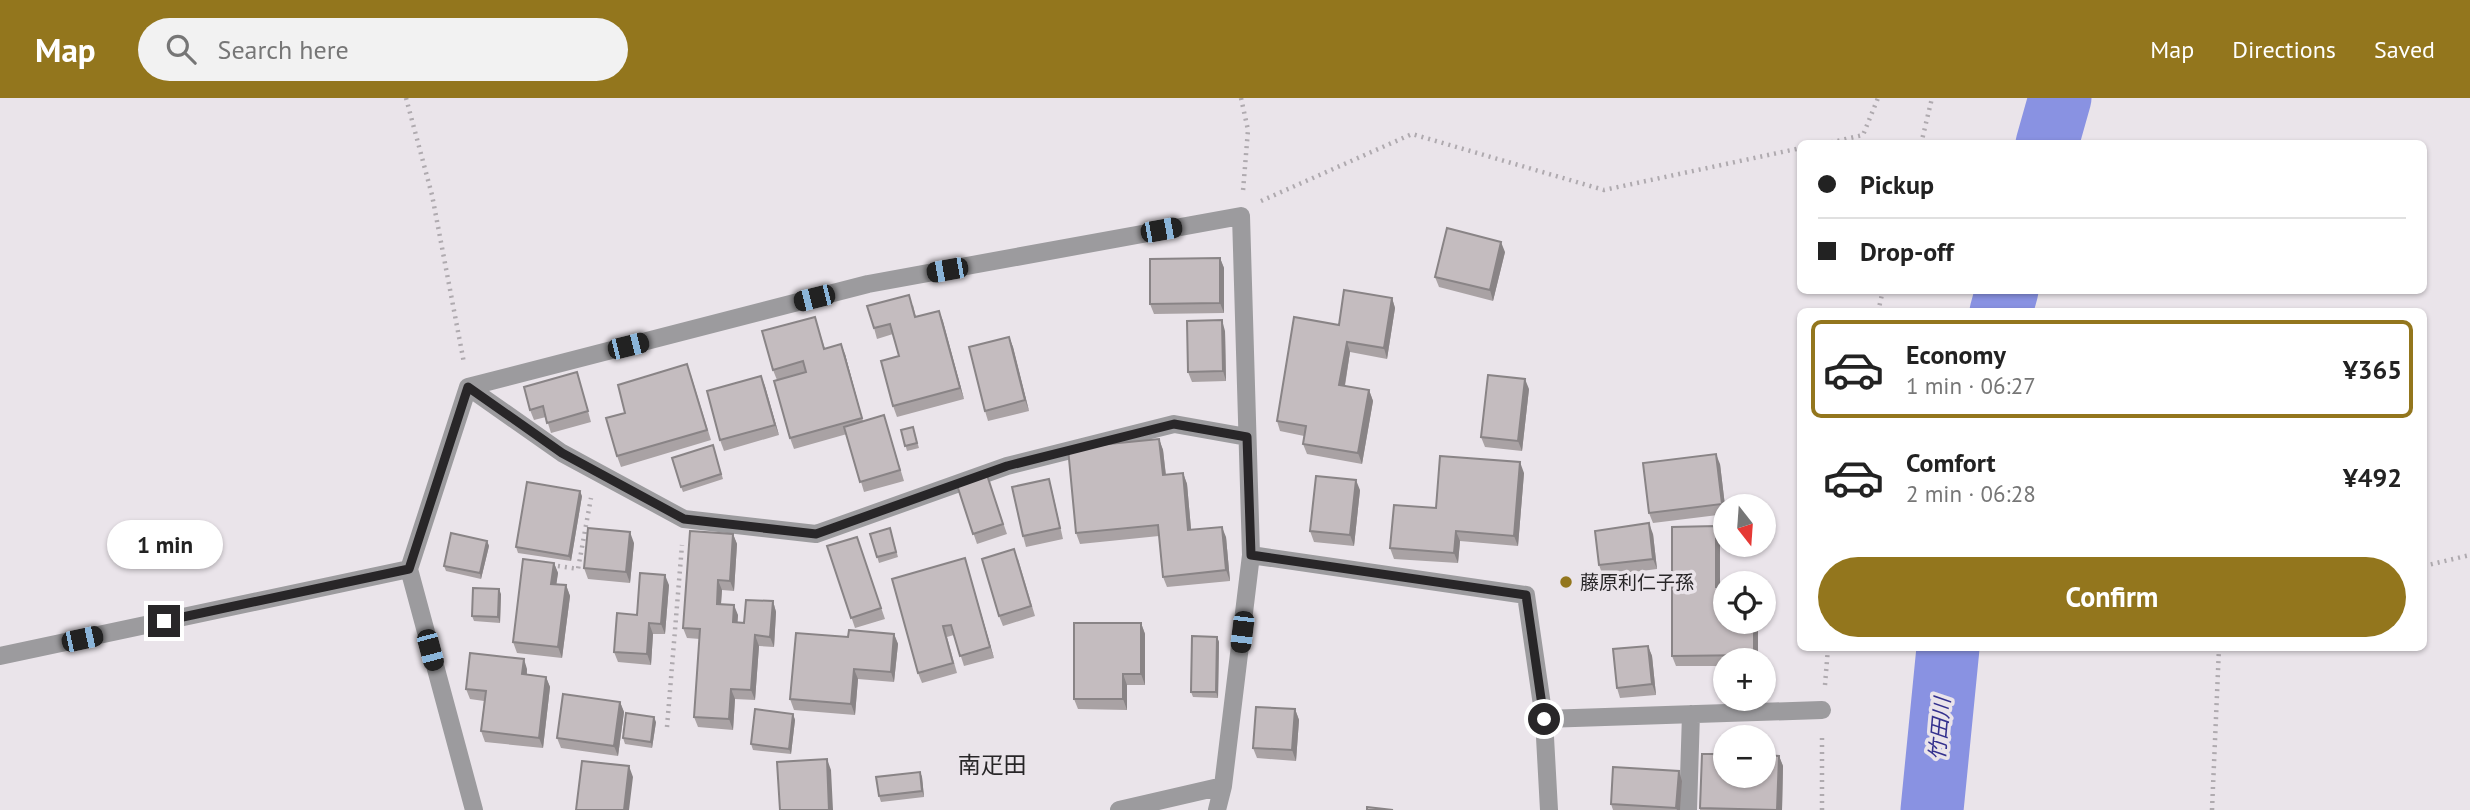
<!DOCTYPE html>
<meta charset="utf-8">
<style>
:root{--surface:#fff;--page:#f2f2f2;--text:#222;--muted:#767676;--line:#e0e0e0;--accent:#93761d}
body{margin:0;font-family:"PT Sans","Noto Sans JP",sans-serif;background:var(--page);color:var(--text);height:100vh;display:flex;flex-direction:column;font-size:26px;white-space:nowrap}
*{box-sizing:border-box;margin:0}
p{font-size:23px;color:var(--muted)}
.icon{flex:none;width:38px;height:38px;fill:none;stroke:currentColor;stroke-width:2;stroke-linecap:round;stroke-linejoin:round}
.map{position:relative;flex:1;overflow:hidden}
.side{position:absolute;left:1797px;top:210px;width:630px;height:343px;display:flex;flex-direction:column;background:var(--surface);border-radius:10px;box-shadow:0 2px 5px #0004}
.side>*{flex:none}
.banner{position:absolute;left:1797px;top:42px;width:630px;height:154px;border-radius:10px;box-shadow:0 2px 5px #0004;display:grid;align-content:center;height:154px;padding:0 21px;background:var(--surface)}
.needle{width:46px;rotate:163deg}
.tools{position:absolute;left:1713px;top:396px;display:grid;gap:14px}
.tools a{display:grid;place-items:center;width:63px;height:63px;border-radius:50%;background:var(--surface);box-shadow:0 2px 5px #0004;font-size:35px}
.end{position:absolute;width:32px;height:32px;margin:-16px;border:9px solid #282628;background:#fff;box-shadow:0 0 0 4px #fff}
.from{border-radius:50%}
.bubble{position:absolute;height:49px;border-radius:24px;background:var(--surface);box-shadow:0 2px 5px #0004;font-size:23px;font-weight:800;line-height:49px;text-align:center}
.car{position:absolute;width:21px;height:42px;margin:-21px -10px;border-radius:9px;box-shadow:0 0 5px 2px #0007;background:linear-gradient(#222 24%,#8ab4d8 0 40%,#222 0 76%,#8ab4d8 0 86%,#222 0)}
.banner b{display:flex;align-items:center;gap:24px;height:66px;font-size:26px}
.banner b+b{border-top:2px solid var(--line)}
.banner i{width:18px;height:18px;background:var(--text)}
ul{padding:12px 0 0;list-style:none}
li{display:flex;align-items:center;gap:21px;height:98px;margin:0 14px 10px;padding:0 7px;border:4px solid transparent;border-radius:10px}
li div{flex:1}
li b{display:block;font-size:26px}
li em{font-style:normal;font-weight:800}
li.active{border-color:var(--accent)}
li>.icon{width:63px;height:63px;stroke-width:1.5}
.cta{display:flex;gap:14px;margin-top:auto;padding:14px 21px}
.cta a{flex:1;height:80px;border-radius:42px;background:var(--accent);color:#fff;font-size:28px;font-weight:800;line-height:80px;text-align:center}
header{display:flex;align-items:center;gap:42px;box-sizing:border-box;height:98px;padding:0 35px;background:var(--accent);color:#fff}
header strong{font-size:33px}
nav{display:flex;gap:38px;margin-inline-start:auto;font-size:24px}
.search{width:490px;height:63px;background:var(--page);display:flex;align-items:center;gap:18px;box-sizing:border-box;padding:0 24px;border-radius:38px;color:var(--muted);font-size:26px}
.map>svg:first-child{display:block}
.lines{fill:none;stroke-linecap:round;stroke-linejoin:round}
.river{stroke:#8992e2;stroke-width:63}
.path{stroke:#afaaaf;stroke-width:4.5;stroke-dasharray:2 5;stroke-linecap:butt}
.minor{stroke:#9c9b9e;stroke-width:18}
.wall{fill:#a9a2a4}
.shaded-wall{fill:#898486}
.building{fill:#c4bcbf;stroke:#898486;stroke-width:2}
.route{stroke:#282628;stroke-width:9}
.poi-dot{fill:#93761d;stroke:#eae4ea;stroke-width:2.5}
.labels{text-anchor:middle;stroke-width:7;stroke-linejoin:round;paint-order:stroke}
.poi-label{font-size:19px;fill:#282628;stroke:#eae4ea;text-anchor:start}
.water-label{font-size:21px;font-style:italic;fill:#34318e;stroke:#eae4ea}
.quarter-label{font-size:23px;fill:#282628;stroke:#eae4ea}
</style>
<header>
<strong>Map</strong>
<div class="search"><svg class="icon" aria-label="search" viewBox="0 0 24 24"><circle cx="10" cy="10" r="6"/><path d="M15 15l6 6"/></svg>Search here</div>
<nav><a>Map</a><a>Directions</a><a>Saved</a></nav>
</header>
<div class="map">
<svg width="2470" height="712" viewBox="0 0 2470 712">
<rect width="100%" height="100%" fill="#eae4ea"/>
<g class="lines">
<path class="river" d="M2047,46l13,-46
M2001,214l6,-22
M1932,712l16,-162"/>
<path class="path" d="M406,0l26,97 32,168
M1241,0l7,32 -5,61
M1824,46l39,-9 15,-37
M1921,46l11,-46
M1261,103l151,-67 192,56 197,-42
M1878,214l5,-22
M551,467l27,4 13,-71
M2424,468l46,-11
M1825,587l3,-37
M667,629l15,-182
M1822,712v-74
M2212,712l7,-162"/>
<path class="minor" d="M468,289l400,-103 373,-68 10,339 -28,231 -6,24
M468,289l94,66 122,66 132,15 191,-68 167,-42 73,13
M468,289l-59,182 65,241
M1251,457l275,40 18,124
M0,558l409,-87
M1119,712l104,-24
M1549,712l-5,-91 278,-9
M1688,712l3,-96"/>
</g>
<path class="wall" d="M1505,154l-12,49 -54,-14 -4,-10z
M1220,160l4,10v45l-70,1 -4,-10z
M1392,200l3,10 -8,51 -37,-7 -5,34 24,4 4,11 -11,63 -55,-10 -4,-10 1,-8 -24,-5 -3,-10 62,-96z
M913,207l3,12 23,-6 25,88 -67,18 -4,-11 6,-50 -6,-22 -16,5 -3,-11z
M815,219l10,32 20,5 18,67 21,-6 20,66 -40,11 -17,-58 -53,15 -4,-11 -13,-58 -4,-10z
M1225,233l1,50 -34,1 -4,-10z
M1009,239l4,10 16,64 -41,10 -3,-10z
M691,277l20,65 -90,27 -4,-11 8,-43z
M761,278l18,59 -55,16 -4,-11z
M580,284l11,40 -40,11 -5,-16 -12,3 -4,-10z
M1529,291l-7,62 -37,-4 -4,-10z
M913,329l6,21 -12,3 -6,-21z
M1159,341l4,11 3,25 17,-2 4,11 4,45 35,8 4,44 -63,6 -4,-10 -4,-41 -79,8 -4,-11z
M713,347l10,34 -40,13 -2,-5z
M1720,366l6,50 -73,9 -4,-10z
M1524,375l-6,73 -58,-5 -2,22 -64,-4 -4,-11 46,-40z
M987,377l20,59 -30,10 -20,-59z
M1049,381l3,11 11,49 -37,8 -3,-11z
M1360,392l-6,56 -40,-4 -4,-11z
M582,398l-11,65 -53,-8 -2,-6z
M1716,428l4,11v50l6,34h32v39h-32v6h-50l-4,-10z
M890,430l8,29 -19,6 -9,-29z
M733,436l4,10 -3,47 -12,-1 -1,15 17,10 -1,7 7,1 29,-22 3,11 -2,35 -15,-1 -4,54 -20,-1 -2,31 -35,-3 -4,-10 6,-78 -13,-1 -4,-10z
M1653,436l4,35 -54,7 -4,-11z
M857,439l28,82 -30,9 -28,-82z
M487,443l2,5 -8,33 -35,-8 -2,-5z
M634,445l-4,40 -42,-4 -4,-11z
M965,460l29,100 -30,8 -10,-31 -7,2 10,36 -35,10 -4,-10z
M1018,461l17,57 -32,10 -4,-10z
M554,465l4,10 -2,11 10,1 4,11 -8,62 -45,-5 -4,-11z
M669,487l-4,49h-12l-2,31 -33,-3 -4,-10 23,-37z
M501,496l-1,29 -26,-2 -2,-5z
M1141,525l4,11v51h-18v25l-49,-1 -4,-10z
M894,536l4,10 -4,38 -36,-3 -3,36 -61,-5 -4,-11 58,-62z
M1217,539l2,5 -1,56 -25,-1 -2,-5z
M1648,548l4,10 4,39 -36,3 -3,-10z
M527,571v5l19,3 4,10 -7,61 -58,-6 -4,-11 3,-30 -14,-2 -4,-10z
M620,604l4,10 -6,44 -57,-8 -4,-10z
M1295,611l4,11 -3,41 -39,-3 -4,-10z
M793,616l2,6 -4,34 -38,-4 -2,-6z
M656,624l-4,26 -27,-4 -2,-6z
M1779,658l4,10 -1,44h-82v-2z
M1679,673l3,10 -2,29h-67l-2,-6z
M920,674l2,5 2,20 -43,5 -2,-6z"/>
<path class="shaded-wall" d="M1501,144l4,10 -12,49 -3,-11z
M1220,160l4,10v45l-4,-10z
M1392,200l3,10 -8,51 -3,-11z
M939,213l4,10 21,78 -4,-11z
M1222,222l3,11 1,50 -3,-10z
M1009,239l4,10 16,64 -4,-11z
M1347,244l3,10 -7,44 -4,-11z
M841,246l4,10 20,75 -3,-11z
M761,278l4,10 14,49 -4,-10z
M1525,281l4,10 -7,62 -4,-10z
M1369,292l4,11 -11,63 -4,-11z
M1159,341l4,11 4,36 -4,-11z
M1716,356l4,10 6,50 -4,-10z
M1520,364l4,11 -6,73 -4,-10z
M1183,375l4,11 5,56 -4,-10z
M1356,382l4,10 -6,56 -4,-11z
M580,393l2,5 -11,65 -2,-5z
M1649,425l4,11 4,35 -4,-10z
M1716,428l4,11v61l-4,-11z
M1222,429l4,10 4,44 -4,-11z
M1456,433l4,10 -2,22 -4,-10z
M630,434l4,11 -4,40 -4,-11z
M733,436l4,10 -3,47 -4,-10z
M487,443l2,5 -8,33 -1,-6z
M965,460l3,11 26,89 -4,-11z
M554,465l4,10 -3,21 -4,-10z
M665,477l4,10 -4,49 -4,-10z
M718,482l4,10 -2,25 -3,-11z
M566,487l4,11 -8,62 -4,-11z
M499,491l2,5 -1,29 -2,-6z
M773,503l3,11 -2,35 -4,-10z
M734,507l4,10 -1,17 -4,-10z
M1754,523h4v39h-2l-2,-5z
M649,525l4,11 -2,31 -4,-11z
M1141,525l4,11v51l-4,-11z
M894,536l4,10 -4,38 -3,-10z
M755,537l4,11 -4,54 -4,-10z
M1217,539l2,5 -1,56 -2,-6z
M1648,548l4,10 4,39 -4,-11z
M524,561l3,10 -1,15 -4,-10z
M854,571l4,10 -3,36 -4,-11z
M1123,576l4,11v25l-4,-11z
M546,579l4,10 -7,61 -4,-10z
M731,591l4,10 -2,31 -4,-11z
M620,604l4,10 -6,44 -4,-10z
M1295,611l4,11 -3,41 -4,-11z
M793,616l2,6 -4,34 -2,-5z
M654,619l2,5 -4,26 -1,-6z
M1779,658l4,10 -1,44h-5z
M827,661l4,11 2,40h-4z
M629,668l4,11 -4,33h-5z
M1679,673l3,10 -2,29h-3l-1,-2z
M920,674l2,5 2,20 -2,-6z"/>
<path class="building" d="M1447,130l54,14 -11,48 -55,-13z
M1220,160v45l-70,1v-45z
M1344,192l48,8 -8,50 -37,-6 -8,43 30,5 -11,63 -55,-9 3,-18 -29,-5 17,-104 45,8z
M909,197l6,22 24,-6 21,77 -67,18 -12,-45 18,-5 -9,-32 -16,4 -7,-22z
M815,219l9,32 17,-5 21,74 -72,20 -16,-57 32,-9 -3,-11 -30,9 -11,-39z
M1222,222l1,51 -35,1 -1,-51z
M1009,239l16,63 -40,11 -16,-64z
M687,266l20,66 -90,26 -11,-38 19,-5 -7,-28z
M577,274l11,39 -41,12 -4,-17 -13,4 -6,-23z
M1488,277l37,4 -7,62 -37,-4z
M761,278l14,49 -55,15 -13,-49z
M884,317l16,55 -40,12 -16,-55z
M913,329l4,16 -12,3 -4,-16z
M1159,341l4,36 20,-2 5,57 34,-3 4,43 -63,7 -5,-52 -82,8 -8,-85z
M713,347l8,29 -40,13 -9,-29z
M1716,356l6,50 -73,9 -6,-50z
M1440,358l80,6 -6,74 -58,-5 -2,22 -64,-5 4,-43 42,3z
M987,377l16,49 -30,10 -16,-49z
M1316,378l40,4 -6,55 -40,-4z
M1049,381l11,49 -37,8 -11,-49z
M527,384l53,9 -11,65 -53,-9z
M1649,425l4,36 -54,6 -4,-34z
M1716,428v61h10v34h28v34l-82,1v-129z
M588,430l42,4 -4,40 -42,-4z
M890,430l6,24 -19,5 -7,-23z
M690,433l43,3 -3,47 -12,-1 -1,24 17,1 -1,17 11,1 2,-23 27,1 -3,36 -15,-2 -4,55 -20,-1 -2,30 -35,-2 6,-88 -17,-1z
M451,435l36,8 -7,32 -36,-7z
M857,439l24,71 -30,10 -24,-72z
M1014,451l17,57 -32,10 -17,-57z
M965,460l25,89 -30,9 -9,-31 -8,1 10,37 -35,10 -26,-94z
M523,461l31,4 -3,21 15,1 -8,62 -45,-5z
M640,475l25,2 -4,49 -12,-1 -2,31 -33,-2 3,-39 20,2z
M473,490l26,1 -1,28 -26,-1z
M1074,525h67v51h-18v25h-49z
M849,532l45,4 -3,38 -37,-3 -3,35 -61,-5 6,-66 52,4z
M1192,538l25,1 -1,55h-25z
M1648,548l4,38 -35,4 -4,-39z
M470,555l54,6 -2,15 24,3 -7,61 -58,-7 5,-40 -20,-2z
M563,596l57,8 -6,44 -57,-8z
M1256,609l39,2 -3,41 -39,-2z
M755,611l38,5 -4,35 -38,-5z
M626,615l28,4 -3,25 -28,-4z
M1702,656h24v21h38v-20l15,1 -2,54 -77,-2z
M827,661l2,51h-49l-3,-48z
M582,663l47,5 -5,44h-48z
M1613,669l66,4 -3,37 -65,-4z
M920,674l2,19 -43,5 -3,-19z
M1367,709l26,3h-26z"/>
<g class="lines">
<path class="route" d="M164,523l245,-52 59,-182 94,66 122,66 132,15 191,-68 167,-42 73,13 4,118 275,40 18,124"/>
</g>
<circle class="poi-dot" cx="1566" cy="484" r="7"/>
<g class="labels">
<g class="poi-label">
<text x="1580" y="491">藤原利仁子孫</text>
</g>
<g class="water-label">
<text transform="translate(1940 631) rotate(-85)" y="7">竹田川</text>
</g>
<g class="quarter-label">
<text x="992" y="675">南疋田</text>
</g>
</g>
</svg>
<div class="tools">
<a><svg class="needle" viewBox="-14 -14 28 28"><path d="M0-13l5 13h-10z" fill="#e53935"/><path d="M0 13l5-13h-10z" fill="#767676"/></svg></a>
<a><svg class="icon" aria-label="locate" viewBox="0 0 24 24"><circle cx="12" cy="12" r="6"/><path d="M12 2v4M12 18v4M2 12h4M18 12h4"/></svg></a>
<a>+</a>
<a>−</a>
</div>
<i class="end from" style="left:1544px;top:621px"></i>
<i class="end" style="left:164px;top:523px"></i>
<div class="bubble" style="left:107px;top:422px;width:116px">1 min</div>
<i class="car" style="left:1161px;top:132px;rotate:80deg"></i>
<i class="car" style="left:947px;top:172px;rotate:260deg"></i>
<i class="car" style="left:814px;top:200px;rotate:256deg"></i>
<i class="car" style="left:628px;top:248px;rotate:76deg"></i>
<i class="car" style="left:1242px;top:534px;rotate:187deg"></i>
<i class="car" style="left:82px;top:541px;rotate:78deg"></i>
<i class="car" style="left:430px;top:552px;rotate:165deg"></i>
<div class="banner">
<b><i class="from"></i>Pickup</b>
<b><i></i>Drop-off</b>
</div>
<section class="side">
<ul>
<li class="active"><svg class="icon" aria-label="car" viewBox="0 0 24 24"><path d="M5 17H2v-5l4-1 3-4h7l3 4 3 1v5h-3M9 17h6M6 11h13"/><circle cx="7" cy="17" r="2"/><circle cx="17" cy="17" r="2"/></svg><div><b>Economy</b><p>1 min · 06:27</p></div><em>¥365</em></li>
<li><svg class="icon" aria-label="car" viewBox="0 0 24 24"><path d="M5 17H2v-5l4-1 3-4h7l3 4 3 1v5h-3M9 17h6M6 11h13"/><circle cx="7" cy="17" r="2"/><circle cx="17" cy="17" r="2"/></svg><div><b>Comfort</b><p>2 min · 06:28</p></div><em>¥492</em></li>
</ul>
<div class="cta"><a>Confirm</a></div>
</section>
</div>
